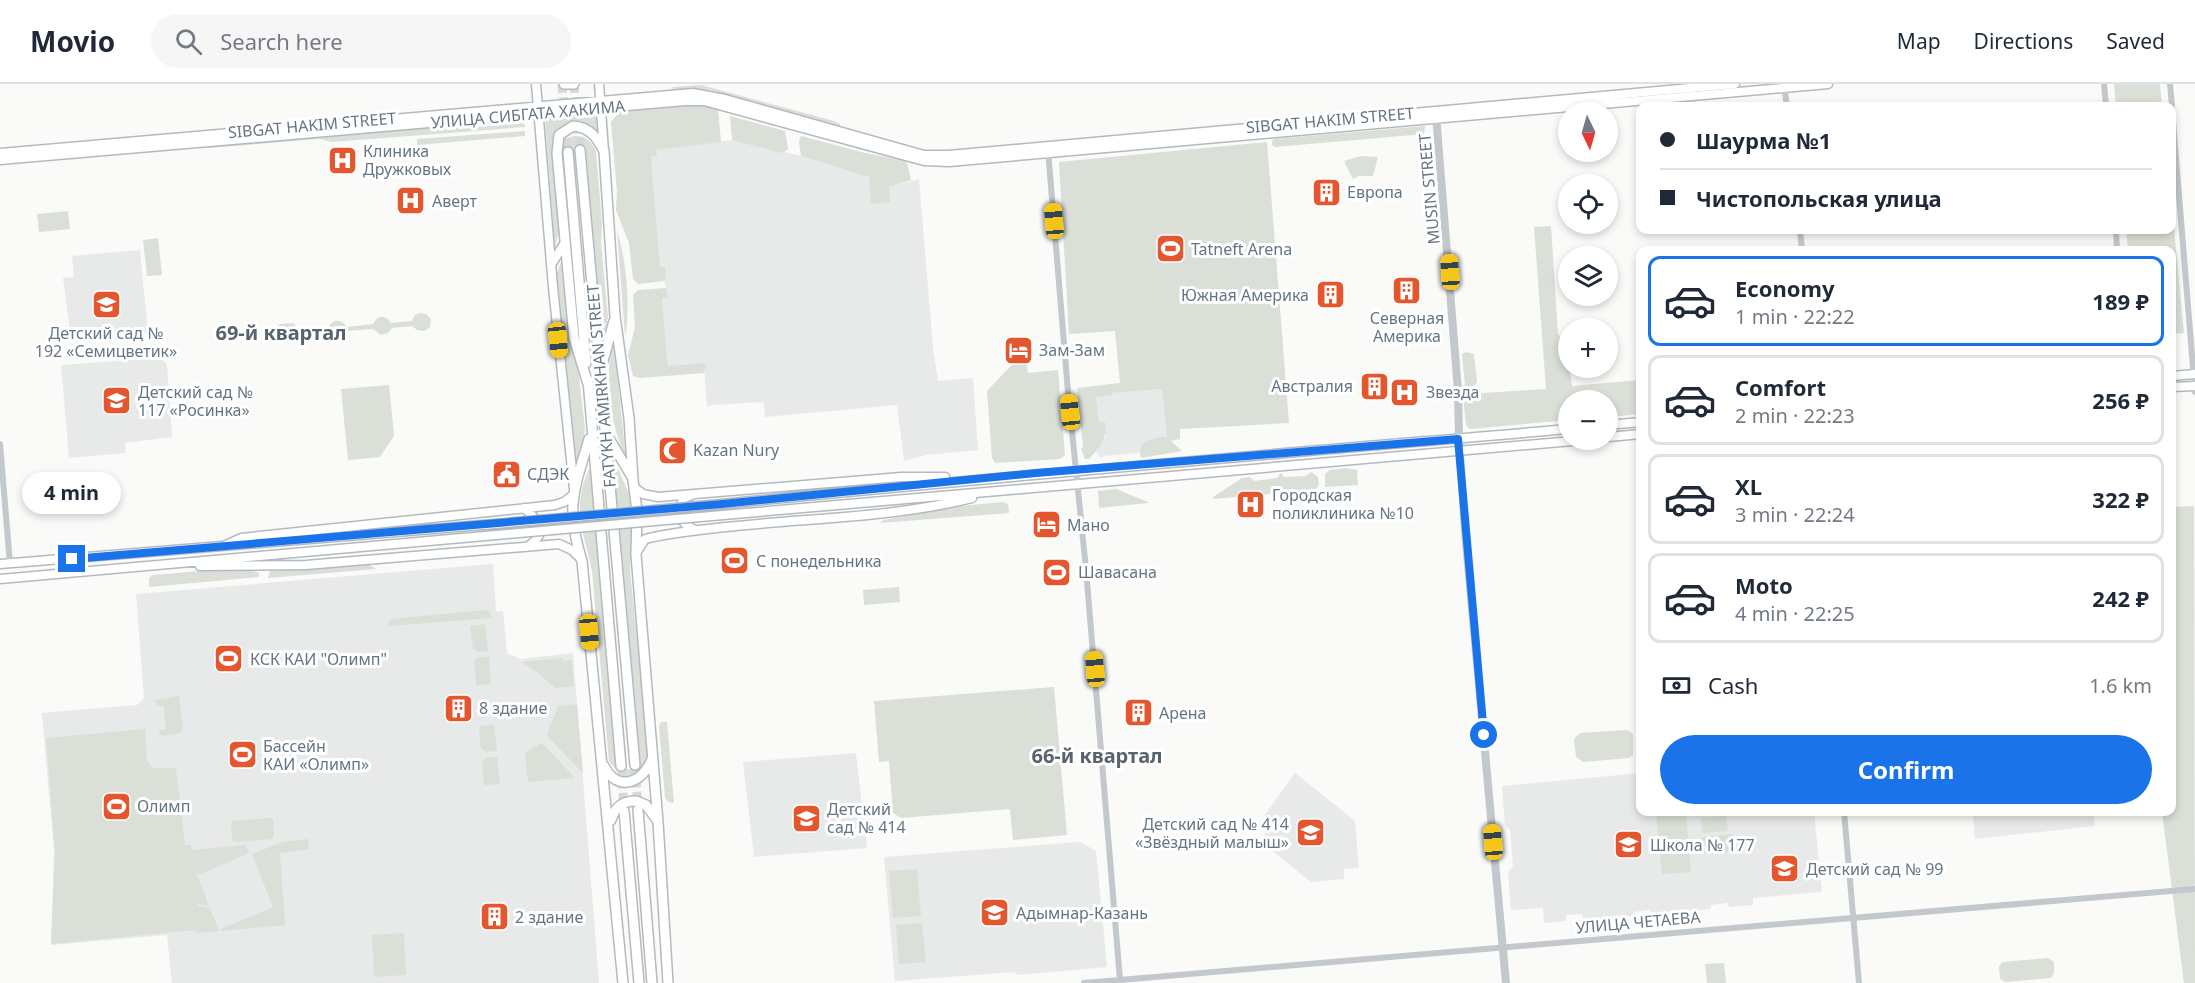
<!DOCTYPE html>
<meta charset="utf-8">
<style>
:root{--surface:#fff;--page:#f6f6f7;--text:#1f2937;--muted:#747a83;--line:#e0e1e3;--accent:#1a73e8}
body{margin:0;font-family:"Noto Sans",sans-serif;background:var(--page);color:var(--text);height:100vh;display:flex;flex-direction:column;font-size:22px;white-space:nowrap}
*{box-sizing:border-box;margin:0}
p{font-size:20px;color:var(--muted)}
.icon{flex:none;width:33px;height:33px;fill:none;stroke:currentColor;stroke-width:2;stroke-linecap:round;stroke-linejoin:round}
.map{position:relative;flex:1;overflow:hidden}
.sheet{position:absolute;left:1636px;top:162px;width:540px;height:570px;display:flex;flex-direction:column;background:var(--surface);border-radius:12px;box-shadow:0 3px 9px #0003}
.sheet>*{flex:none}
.top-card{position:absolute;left:1636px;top:18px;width:540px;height:132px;border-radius:12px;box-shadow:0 3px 9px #0003;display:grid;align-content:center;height:132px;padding:0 24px;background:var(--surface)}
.needle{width:39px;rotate:175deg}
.controls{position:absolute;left:1558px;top:18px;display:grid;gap:12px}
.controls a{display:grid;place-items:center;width:60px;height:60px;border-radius:50%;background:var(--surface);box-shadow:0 3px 9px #0003;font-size:30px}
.end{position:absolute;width:27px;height:27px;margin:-14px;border:8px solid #1a73e8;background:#fff;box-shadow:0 0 0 3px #fff}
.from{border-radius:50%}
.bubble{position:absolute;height:42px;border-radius:21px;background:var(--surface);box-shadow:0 3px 9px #0003;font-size:20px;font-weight:700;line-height:42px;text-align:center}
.car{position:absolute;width:18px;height:36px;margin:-18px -9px;border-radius:8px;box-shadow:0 0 4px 2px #0007;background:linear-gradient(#f5c518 24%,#345 0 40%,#f5c518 0 76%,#345 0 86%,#f5c518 0)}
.top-card b{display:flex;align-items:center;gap:21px;height:57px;font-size:22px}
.top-card b+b{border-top:2px solid var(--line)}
.top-card i{width:15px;height:15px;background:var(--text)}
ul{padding:10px 0 0;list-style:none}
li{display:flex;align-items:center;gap:18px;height:90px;margin:0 12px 9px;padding:0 12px;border:3px solid var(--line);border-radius:12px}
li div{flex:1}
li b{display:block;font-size:22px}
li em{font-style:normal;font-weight:700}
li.selected{border-color:var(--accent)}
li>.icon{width:54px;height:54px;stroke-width:1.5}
.pay{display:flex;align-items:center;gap:15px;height:66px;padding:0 24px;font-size:22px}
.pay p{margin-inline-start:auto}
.action{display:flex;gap:12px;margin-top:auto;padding:12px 24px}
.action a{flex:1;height:69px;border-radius:36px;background:var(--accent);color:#fff;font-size:24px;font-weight:700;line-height:69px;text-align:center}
header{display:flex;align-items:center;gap:36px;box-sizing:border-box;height:84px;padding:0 30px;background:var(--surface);border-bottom:2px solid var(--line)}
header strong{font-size:28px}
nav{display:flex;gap:33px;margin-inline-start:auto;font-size:21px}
.search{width:420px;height:54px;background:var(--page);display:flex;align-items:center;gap:15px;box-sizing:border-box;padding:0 21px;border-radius:33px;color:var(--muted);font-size:22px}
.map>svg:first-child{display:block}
.built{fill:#e8e9e9}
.green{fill:#dadfd7}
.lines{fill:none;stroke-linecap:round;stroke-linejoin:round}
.primary-tunnel{stroke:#d5d9db;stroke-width:9;stroke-dasharray:9 4.5;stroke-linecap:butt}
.secondary-casing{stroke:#b3babf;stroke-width:11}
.primary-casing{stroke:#b5babe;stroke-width:12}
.minor{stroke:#c3c8cc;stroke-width:6}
.tertiary{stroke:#c3c8cc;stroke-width:8}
.secondary{stroke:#fff;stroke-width:8}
.primary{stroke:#fff;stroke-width:9}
.secondary-bridge-casing{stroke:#b3babf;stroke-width:11;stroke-linecap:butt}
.secondary-bridge{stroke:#fff;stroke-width:8}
.route{stroke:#1a73e8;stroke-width:8}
.labels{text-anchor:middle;stroke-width:6;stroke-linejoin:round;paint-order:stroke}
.street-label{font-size:16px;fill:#657683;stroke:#fff}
.poi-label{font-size:16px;fill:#657683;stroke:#fff;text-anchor:start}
.quarter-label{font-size:20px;font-weight:bold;fill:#57646e;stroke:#fff}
</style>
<header>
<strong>Movio</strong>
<div class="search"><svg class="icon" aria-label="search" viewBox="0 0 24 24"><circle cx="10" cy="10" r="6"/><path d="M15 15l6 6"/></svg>Search here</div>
<nav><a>Map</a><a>Directions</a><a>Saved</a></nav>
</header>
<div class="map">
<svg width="2195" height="899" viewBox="0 0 2195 899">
<rect width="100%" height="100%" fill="#fafaf8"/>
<path class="built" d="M732,56l69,16 69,21v22l19,-12 30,-8 14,169 5,33 35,-3 5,72 -52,5 -22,6 -7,-56 -132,12 -1,-15 -52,3 -5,2 -3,-39 4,-1 -4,-4 -36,3 -6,-68 6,-2 -4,-15 2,-4 -1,-10h-5l-9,-110 5,-1v-6z
M140,166l8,83 -77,6 -8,-61 11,-1 -2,-21z
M160,274l7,6 5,73 -47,6 1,10 -57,5 -8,-93z
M1162,305l5,48 -18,2 -7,5 -3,9 -35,3 -3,2 -5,-6 10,-16 -7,-14 -3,-25 16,-4z
M493,480l3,47h7l4,42 13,6 53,-6 26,330h-427l-5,-48 -116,10 3,-93 -12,-139 95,-8 7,-7 -8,-104z
M856,669l11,95 -113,9 -11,-95z
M1295,689l60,48 4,47 -15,1v10l-33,3 -46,-37 -1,-29z
M1641,689v39h173l8,80 -69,6v7l-24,2 -1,-4 -17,2v4l-60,5 -1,-4 -17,2 1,4 -51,4 -1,-6 -16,1v6l-22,2 -1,-15 -32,2 -3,-38 5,-6 -3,-37 -5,-3 -3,-40z
M1973,728h120l2,14 -120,13z
M1080,758l16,9 11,116 -90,8 -1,-3 -121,9 -11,-124z"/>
<path class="green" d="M2114,0h46l2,22h-46z
M701,1l133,36 6,3v3l-130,-37 -37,1 -1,-4z
M649,20l61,2 8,3 3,33 -65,8 1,6 -6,1 9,110h5l1,10 -2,4 -26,3 -5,-5 -4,-36 -13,-33 1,-18 -6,-70 11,-13z
M593,29l3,3 1,15 -13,-7 -27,9 -5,9 7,90 -4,16 -10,-129 2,-2z
M730,32l55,15 3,18 -5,4 -51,-13z
M524,39l1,4 -193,15 -13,-3 -110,9 2,-2 228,-20 22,2z
M1425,42l-1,8 -149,13 -3,-2v-4l2,-2z
M525,47v5l-108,9v-6z
M573,52c12,-1 18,4 23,15l6,73 -1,18 7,76 -6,25 -17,-193 -23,3 19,191 -4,-8 -16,-187 3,-8z
M801,52l64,17 37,7 5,3 4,17 -22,7 1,15 -19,2 -2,-27 -68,-21 -2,-14z
M1267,58l22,281 -109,6v10l-9,2 11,10 -41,7c-6,-18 14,-21 26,-21l-5,-48 -50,4v2l-16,2 3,25h6c2,18 -4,24 -16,37h-4l-4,-10 2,-3 -6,-58 43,-5 -5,-52 -46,3 -10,-172z
M1361,72l17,1 -5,19h-14l-6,3 -9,-18z
M2172,123l12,126 -12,1v-84h-44l-2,-20h46z
M68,127l2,18 -31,3 -2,-18z
M1551,142l7,108 8,9 6,43 69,-6v34l-33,3v-17h-39v20l-99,9 -4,-4 -3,-28 5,-3 78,-5 -12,-162z
M617,147c9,26 14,78 8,105z
M158,154l4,37 -15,1 -4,-36z
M563,172l8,80 8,40 6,53 -3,21 -5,19 -20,-196z
M666,204l2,9 -6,1 6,68 36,-3 4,5 -4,1v4l-64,5 -7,-2 -5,-21 7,-28 -2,-32 5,-5z
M419,229l7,1 5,5 -1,8 -6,4 -7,-1 -5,-4 -20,2 -4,5 -7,2 -8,-6 -26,2c-4,10 -13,10 -18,2l-29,2c-8,12 -33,10 -24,-8l4,-3 13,-1 7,7 28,-2c4,-9 13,-10 19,-1l26,-3c4,-9 13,-10 18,-1l21,-2 2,-5z
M614,258l12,117c-15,-35 -24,-80 -12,-117z
M1024,268l4,21 30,-3 7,85 -5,4 -65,4 -3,-5 -5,-67z
M1466,268l8,2 3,28 -4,6h-7l-1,-2 -3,-32z
M389,301l5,51 -14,21 -32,3 -7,-71z
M613,374l19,42 1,18 -3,52 19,188 -5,13 -14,7 -10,-3 -11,-14 -17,-190c-9,-42 -22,-66 0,-108l26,307 23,-2z
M1346,384l11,2 1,15 -33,2v-13l5,-4z
M1311,388l7,5 1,8 -4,5 -101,9 -1,-2 29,-19 8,-1 4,4 23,-3 4,-5 3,4 22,-1z
M1116,405l32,13v1l-49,5 -1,-17z
M1002,418l6,2 1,9 -129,10 3,-3 78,-14z
M2194,422l1,477h-11l-22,-171h10v-305z
M366,481h4l6,4 -108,9 2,-7z
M201,487h52l6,2v4l-110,10v-9l4,-3z
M899,503l1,15 -36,3 -1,-15z
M485,526l5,2 2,6 -104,8v-3l3,-4z
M485,540l3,27 -10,1 -5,-3 -3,-23z
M478,573h11l2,27 -15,1 -2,-24z
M563,574v3l9,-1 2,26 -19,2 -18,-16 -16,-10z
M1054,603l13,148 -54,5 -3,-31 -109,9 -8,-5 -4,-52 -10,1 -5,-61z
M179,612l4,33 -2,4 -18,3 -4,-2 1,-4 6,-1 -2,-22 -7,-2 -2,-5z
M577,620l6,69 -36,-37c1,-10 9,-20 11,-30z
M661,638h6l7,81 -6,-1 -3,-5 -6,-71z
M494,641l3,26 -10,1 -6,-3 -2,-23z
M145,645l2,32 6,7h23l9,77h6l1,5 53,-5 4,8 -51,22 -4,-9 15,40 -11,-2 -1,2 13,2 9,23 -22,2 -1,-3 -145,14 4,-92 -9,-114z
M1627,646l6,4v21l-4,3 -46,4 -7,-5 -2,-18 6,-6z
M541,659h1l33,35 -47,4 -3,-29z
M487,673h10l3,27 -16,1 -2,-23z
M1656,728h30l5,60 -29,2z
M1726,732l2,15 -26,2 -1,-15z
M270,734l3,1 1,17 -2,3 -36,3 -4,-2 -1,-17 2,-2z
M1733,750l2,17 -31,3 -2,-17z
M308,755l1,10 -29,4 5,72 -64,6v-2l52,-22 -21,-53 31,-12z
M917,785l4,47 -28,2 -4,-47z
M922,839l4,39 -27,2 -3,-39z
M404,849l2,42 -32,2 -2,-42z
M2048,874l6,4v11l-3,5 -45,4 -6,-3 -1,-12 3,-5z
M1724,879l2,20h-19l-2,-19z"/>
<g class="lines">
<path class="primary-tunnel" d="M562,0l6,68
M574,0l6,66
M635,681l3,43
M621,682l3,43"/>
<defs>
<path id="secondary" d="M536,0l17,203 21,202
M599,0l5,67
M0,69l693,-60 32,6 199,56h25l786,-71
M0,76l685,-59h19l220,60 25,1 879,-78
M551,181l13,-21
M2172,292l23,-2
M2172,303l23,-1
M1608,341l33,-3
M1608,353l33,-3
M635,404l8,6 15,3 243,-20h44
M692,411l-8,3 -6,13c4,11 7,15 18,19
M722,420c282,-28 565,-51 847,-75
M524,424c14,12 25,23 6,37
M723,431l861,-75
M226,461l15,-7 314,-33 9,-3 9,-7
M636,469l9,-14c27,-7 54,-9 81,-12 82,-9 166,-9 246,-29
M0,480l495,-40
M200,482l106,-1 253,-21 13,6 10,10
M0,495l496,-44"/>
<path id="primary" d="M564,0h10
M580,66l55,615
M568,68l18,211
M601,284l13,-47
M588,296l33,386
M588,300l-14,-46 -17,-185 2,-18 14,-9c17,1 24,12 31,25l11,165 14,102 4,62 4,31 -1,44 22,267 10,161
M607,351l25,42
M589,355c-15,51 -24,68 -7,122l41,422
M604,682c13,27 39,17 48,-7
M638,726l14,173
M624,727l15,172
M611,736c4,-13 11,-19 25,-19l10,4 11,15"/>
</defs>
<use href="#secondary" class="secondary-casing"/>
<use href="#primary" class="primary-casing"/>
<path class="minor" d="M2104,0l2,22
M2170,0l2,22
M1784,2l3,20
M2172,25l23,283
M1048,66l20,242 18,177 34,411
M1800,146l2,20
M2116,146l1,20
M0,360l10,120
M1844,728l15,171
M1084,899l1111,-94"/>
<path class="tertiary" d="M1436,31l22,276 1,48 6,92 41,452"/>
<use href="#secondary" class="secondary"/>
<use href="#primary" class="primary"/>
<defs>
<path id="secondary-bridge" d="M495,440l227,-20
M496,451l227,-20"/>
</defs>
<use href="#secondary-bridge" class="secondary-bridge-casing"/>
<use href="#secondary-bridge" class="secondary-bridge"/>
</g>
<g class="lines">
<path class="route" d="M72,475l650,-55 314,-31 422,-34 26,296"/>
</g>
<defs>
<symbol id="hospital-square" viewBox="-11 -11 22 22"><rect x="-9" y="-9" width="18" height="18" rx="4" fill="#e4572e" stroke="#fff"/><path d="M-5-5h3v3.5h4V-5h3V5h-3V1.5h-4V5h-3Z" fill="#fff"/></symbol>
<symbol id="building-square" viewBox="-11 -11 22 22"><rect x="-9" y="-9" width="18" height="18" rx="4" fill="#e4572e" stroke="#fff"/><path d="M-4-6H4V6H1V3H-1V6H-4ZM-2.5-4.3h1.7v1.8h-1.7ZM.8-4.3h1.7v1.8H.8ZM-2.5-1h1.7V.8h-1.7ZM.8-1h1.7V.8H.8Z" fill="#fff"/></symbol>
<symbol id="stadium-square" viewBox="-11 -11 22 22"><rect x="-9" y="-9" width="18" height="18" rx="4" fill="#e4572e" stroke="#fff"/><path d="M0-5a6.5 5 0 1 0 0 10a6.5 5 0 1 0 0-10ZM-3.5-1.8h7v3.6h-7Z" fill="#fff"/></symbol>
<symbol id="school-square" viewBox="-11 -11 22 22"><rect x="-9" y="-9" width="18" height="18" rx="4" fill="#e4572e" stroke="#fff"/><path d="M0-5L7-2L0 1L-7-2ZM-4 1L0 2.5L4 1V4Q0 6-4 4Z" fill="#fff"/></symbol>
<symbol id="hotel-square" viewBox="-11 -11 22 22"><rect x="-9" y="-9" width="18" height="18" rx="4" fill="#e4572e" stroke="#fff"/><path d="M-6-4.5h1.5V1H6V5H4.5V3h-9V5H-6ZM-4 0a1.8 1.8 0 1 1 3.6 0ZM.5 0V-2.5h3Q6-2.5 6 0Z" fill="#fff"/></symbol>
<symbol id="mosque-square" viewBox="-11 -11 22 22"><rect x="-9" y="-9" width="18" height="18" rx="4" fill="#e4572e" stroke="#fff"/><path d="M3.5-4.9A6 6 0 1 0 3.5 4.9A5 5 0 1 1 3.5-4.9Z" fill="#fff"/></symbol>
<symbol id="civic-square" viewBox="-11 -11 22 22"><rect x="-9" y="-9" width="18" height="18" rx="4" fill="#e4572e" stroke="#fff"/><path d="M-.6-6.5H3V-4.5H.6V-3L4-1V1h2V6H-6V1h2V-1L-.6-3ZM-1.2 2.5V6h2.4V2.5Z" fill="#fff"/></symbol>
</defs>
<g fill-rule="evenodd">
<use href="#hospital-square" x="326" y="60" width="33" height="33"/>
<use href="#building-square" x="1310" y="92" width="33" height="33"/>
<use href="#hospital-square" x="394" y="100" width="33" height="33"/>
<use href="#stadium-square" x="1154" y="148" width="33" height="33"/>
<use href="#building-square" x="1390" y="190" width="33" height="33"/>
<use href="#building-square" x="1314" y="194" width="33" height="33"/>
<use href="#school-square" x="90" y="204" width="33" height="33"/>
<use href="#hotel-square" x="1002" y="250" width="33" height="33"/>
<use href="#building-square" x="1358" y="286" width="33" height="33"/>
<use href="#hospital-square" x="1388" y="292" width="33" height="33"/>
<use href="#school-square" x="100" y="300" width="33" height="33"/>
<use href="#mosque-square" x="656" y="350" width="33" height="33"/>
<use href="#civic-square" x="490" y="374" width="33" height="33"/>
<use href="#hospital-square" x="1234" y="404" width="33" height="33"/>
<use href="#hotel-square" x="1030" y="424" width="33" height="33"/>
<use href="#stadium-square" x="718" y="460" width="33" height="33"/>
<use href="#stadium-square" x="1040" y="472" width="33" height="33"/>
<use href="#stadium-square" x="212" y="558" width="33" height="33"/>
<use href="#building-square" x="442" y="608" width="33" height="33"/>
<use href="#building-square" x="1122" y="612" width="33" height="33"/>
<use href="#stadium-square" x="226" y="654" width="33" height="33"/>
<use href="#stadium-square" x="100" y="706" width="33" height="33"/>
<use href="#school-square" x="790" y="718" width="33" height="33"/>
<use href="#school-square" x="1294" y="732" width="33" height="33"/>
<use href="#school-square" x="1612" y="744" width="33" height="33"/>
<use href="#school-square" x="1768" y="768" width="33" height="33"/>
<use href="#school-square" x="978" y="812" width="33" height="33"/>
<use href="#building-square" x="478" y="816" width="33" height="33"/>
</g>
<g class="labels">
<g class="street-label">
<text transform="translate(528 30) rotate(-5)" y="6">УЛИЦА СИБГАТА ХАКИМА</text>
<text transform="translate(1330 36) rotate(-5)" y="6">SIBGAT HAKIM STREET</text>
<text transform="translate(312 41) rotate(-5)" y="6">SIBGAT HAKIM STREET</text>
<text transform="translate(1429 105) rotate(-95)" y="6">MUSIN STREET</text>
<text transform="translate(601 302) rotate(-95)" y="6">FATYKH AMIRKHAN STREET</text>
<text transform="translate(1638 838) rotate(-5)" y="6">УЛИЦА ЧЕТАЕВА</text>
</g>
<g class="poi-label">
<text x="363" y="73">Клиника<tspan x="363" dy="18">Дружковых</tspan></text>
<text x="1347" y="114">Европа</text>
<text x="432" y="123">Аверт</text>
<text x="1191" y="171">Tatneft Arena</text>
<text x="1309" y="217" text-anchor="end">Южная Америка</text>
<text x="1407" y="240" text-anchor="middle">Северная<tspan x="1407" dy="18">Америка</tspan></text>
<text x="106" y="255" text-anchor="middle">Детский сад №<tspan x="106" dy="18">192 «Семицветик»</tspan></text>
<text x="1039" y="272">Зам-Зам</text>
<text x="1353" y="308" text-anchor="end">Австралия</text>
<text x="138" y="314">Детский сад №<tspan x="138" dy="18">117 «Росинка»</tspan></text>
<text x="1426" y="314">Звезда</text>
<text x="693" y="372">Kazan Nury</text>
<text x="527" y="396">СДЭК</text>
<text x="1272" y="417">Городская<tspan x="1272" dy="18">поликлиника №10</tspan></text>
<text x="1067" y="447">Мано</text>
<text x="756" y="483">С понедельника</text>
<text x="1078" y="494">Шавасана</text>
<text x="250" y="581">КСК КАИ "Олимп"</text>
<text x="479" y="630">8 здание</text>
<text x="1159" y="635">Арена</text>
<text x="263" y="668">Бассейн<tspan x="263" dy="18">КАИ «Олимп»</tspan></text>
<text x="137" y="728">Олимп</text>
<text x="827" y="731">Детский<tspan x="827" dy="18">сад № 414</tspan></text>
<text x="1289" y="746" text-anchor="end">Детский сад № 414<tspan x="1289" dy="18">«Звёздный малыш»</tspan></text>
<text x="1650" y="767">Школа № 177</text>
<text x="1806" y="791">Детский сад № 99</text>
<text x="1016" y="835">Адымнар-Казань</text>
<text x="515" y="839">2 здание</text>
</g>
<g class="quarter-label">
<text x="281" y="256">69-й квартал</text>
<text x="1097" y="679">66-й квартал</text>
</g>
</g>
</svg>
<div class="controls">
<a><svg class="needle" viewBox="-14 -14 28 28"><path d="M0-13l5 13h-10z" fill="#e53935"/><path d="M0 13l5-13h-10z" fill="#747a83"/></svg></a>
<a><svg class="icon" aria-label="locate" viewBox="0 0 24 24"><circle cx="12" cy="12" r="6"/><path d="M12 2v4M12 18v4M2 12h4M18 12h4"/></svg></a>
<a><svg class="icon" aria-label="layers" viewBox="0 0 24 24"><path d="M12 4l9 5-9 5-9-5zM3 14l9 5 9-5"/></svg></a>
<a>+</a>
<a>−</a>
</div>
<i class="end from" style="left:1484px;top:651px"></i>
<i class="end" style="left:72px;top:475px"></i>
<div class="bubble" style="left:22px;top:388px;width:99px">4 min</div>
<i class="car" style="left:1054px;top:137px;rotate:355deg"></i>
<i class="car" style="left:1450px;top:188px;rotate:356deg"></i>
<i class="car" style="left:558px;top:256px;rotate:174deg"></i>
<i class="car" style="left:1070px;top:328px;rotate:354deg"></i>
<i class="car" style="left:589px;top:548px;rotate:175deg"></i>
<i class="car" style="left:1095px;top:585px;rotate:355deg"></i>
<i class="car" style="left:1493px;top:758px;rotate:355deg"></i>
<div class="top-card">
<b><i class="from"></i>Шаурма №1</b>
<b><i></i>Чистопольская улица</b>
</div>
<section class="sheet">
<ul>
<li class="selected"><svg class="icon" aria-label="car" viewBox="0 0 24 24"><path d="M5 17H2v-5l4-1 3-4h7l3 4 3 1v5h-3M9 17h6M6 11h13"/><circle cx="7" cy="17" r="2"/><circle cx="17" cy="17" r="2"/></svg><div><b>Economy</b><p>1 min · 22:22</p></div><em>189 ₽</em></li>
<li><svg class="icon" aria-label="car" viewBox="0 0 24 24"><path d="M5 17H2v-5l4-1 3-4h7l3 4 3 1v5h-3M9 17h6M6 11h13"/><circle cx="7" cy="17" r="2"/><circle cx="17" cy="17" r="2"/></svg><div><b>Comfort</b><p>2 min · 22:23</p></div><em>256 ₽</em></li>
<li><svg class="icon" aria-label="car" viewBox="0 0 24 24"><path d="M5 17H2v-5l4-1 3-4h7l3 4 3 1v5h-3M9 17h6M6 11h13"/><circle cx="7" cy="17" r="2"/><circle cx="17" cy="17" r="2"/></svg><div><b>XL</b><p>3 min · 22:24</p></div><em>322 ₽</em></li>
<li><svg class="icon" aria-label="car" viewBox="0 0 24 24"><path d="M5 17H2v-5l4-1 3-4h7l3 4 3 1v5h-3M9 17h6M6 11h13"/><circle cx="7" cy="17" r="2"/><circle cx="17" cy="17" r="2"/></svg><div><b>Moto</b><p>4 min · 22:25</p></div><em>242 ₽</em></li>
</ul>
<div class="pay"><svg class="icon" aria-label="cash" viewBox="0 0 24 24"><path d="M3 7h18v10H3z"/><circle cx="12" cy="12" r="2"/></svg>Cash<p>1.6 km</p></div>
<div class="action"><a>Confirm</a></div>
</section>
</div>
